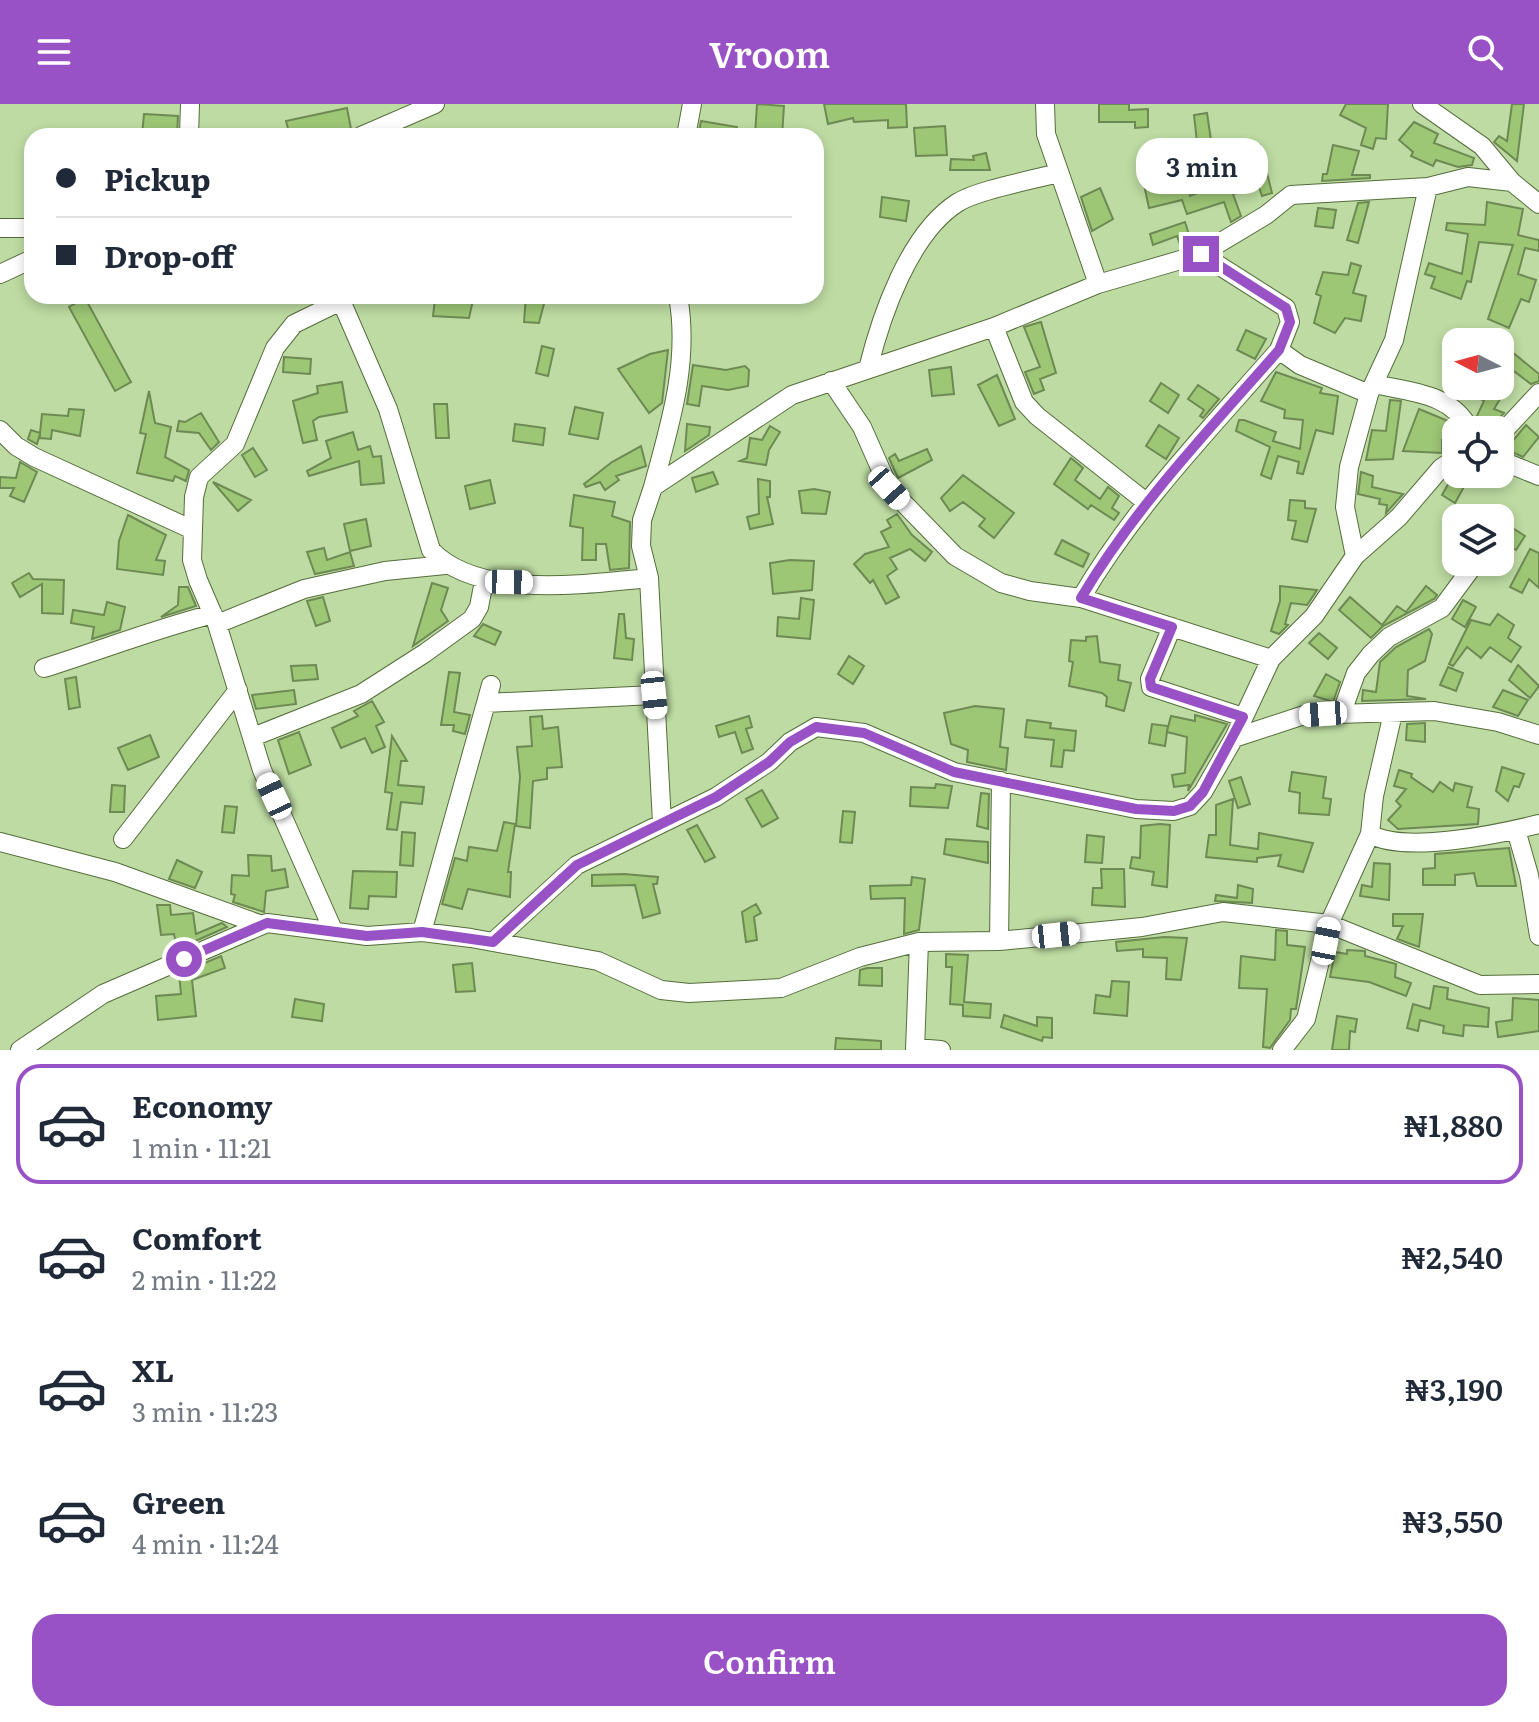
<!DOCTYPE html>
<meta charset="utf-8">
<style>
:root{--surface:#fff;--page:#f6f6f7;--text:#1f2937;--muted:#747a83;--line:#e0e1e3;--accent:#9952c5}
body{margin:0;font-family:Literata,serif;background:var(--page);color:var(--text);height:100vh;display:flex;flex-direction:column;font-size:30px;white-space:nowrap}
*{box-sizing:border-box;margin:0}
p{font-size:26px;color:var(--muted)}
.icon{flex:none;width:44px;height:44px;fill:none;stroke:currentColor;stroke-width:2;stroke-linecap:round;stroke-linejoin:round}
.map{position:relative;height:946px;overflow:hidden}
.sheet{display:flex;flex-direction:column;background:var(--surface);flex:1}
.sheet>*{flex:none}
.top-card{position:absolute;left:24px;top:24px;width:800px;height:176px;border-radius:24px;box-shadow:0 4px 12px #0003;display:grid;align-content:center;height:176px;padding:0 32px;background:var(--surface)}
.needle{width:52px;rotate:276deg}
.buttons{position:absolute;left:1442px;top:224px;display:grid;gap:16px}
.buttons a{display:grid;place-items:center;width:72px;height:72px;border-radius:16px;background:var(--surface);box-shadow:0 4px 12px #0003;font-size:40px}
.end{position:absolute;width:36px;height:36px;margin:-18px;border:10px solid #9952c5;background:#fff;box-shadow:0 0 0 4px #fff}
.from{border-radius:50%}
.bubble{position:absolute;height:56px;border-radius:24px;background:var(--surface);box-shadow:0 4px 12px #0003;font-size:26px;font-weight:600;line-height:56px;text-align:center}
.car{position:absolute;width:24px;height:48px;margin:-24px -12px;border-radius:10px;box-shadow:0 0 6px 2px #0007;background:linear-gradient(#fff 24%,#345 0 40%,#fff 0 76%,#345 0 86%,#fff 0)}
.top-card b{display:flex;align-items:center;gap:28px;height:76px;font-size:30px}
.top-card b+b{border-top:2px solid var(--line)}
.top-card i{width:20px;height:20px;background:var(--text)}
ul{padding:14px 0 0;list-style:none}
li{display:flex;align-items:center;gap:24px;height:120px;margin:0 16px 12px;padding:0 16px;border:4px solid transparent;border-radius:24px}
li div{flex:1}
li b{display:block;font-size:30px}
li em{font-style:normal;font-weight:600}
li.active{border-color:var(--accent)}
li>.icon{width:72px;height:72px;stroke-width:1.5}
.primary-button{display:flex;gap:16px;margin-top:auto;padding:16px 32px}
.primary-button a{flex:1;height:92px;border-radius:24px;background:var(--accent);color:#fff;font-size:32px;font-weight:600;line-height:92px;text-align:center}
header{display:flex;justify-content:space-between;align-items:center;height:104px;padding:0 32px;background:var(--accent);color:#fff;font-size:36px;font-weight:600}
.map>svg:first-child{display:block}
.building{fill:#9dc675;stroke:#6e8a54;stroke-width:2}
.lines{fill:none;stroke-linecap:round;stroke-linejoin:round}
.minor-casing{stroke:#546e3a;stroke-width:20}
.minor{stroke:#fff;stroke-width:18}
.route{stroke:#9952c5;stroke-width:10}
</style>
<header><svg class="icon" aria-label="menu" viewBox="0 0 24 24"><path d="M4 6h16M4 12h16M4 18h16"/></svg>Vroom<svg class="icon" aria-label="search" viewBox="0 0 24 24"><circle cx="10" cy="10" r="6"/><path d="M15 15l6 6"/></svg></header>
<div class="map">
<svg width="1539" height="946" viewBox="0 0 1539 946">
<rect width="100%" height="100%" fill="#bddba2"/>
<path class="building" d="M757,0l27,2 -2,30 -27,-1z
M824,0h82l1,23 -19,1v-8l-34,2 -1,-4 -25,6z
M1099,0h30v6l19,-1v18l-13,1v-6h-36z
M1346,0h42l-2,35 -10,-1 -3,11 -12,-4 5,-17 -26,-13z
M1512,0h12l-7,57 -23,-19 5,-6 8,5z
M347,4l4,21 -29,7h-32l-4,-15z
M1207,9l4,27 -14,2 -3,-27z
M144,10l34,2 -1,20h-35z
M701,17l36,6v9h-39z
M1414,18l24,12 -4,9 40,15 -2,7 -14,2 -22,-7 -3,6 -22,-10 2,-4 -14,-12z
M945,22l2,29 -31,1 -2,-28z
M1260,41l12,48 -10,3 -3,-9 -26,7 8,22 -10,6 -7,-20 -37,12 -5,-14 -33,8 -9,-42 43,-8 7,38 66,-24 -2,-26z
M1333,41l26,6 -7,24h18v3l-48,3 1,-7h4z
M986,49l4,17h-40l1,-11 23,1 -1,-4z
M1100,84l13,31 -21,12 -11,-34z
M882,93l27,4 -3,20 -26,-4z
M1369,98l-11,41 -11,-3 11,-37z
M1487,98l36,7 -5,26 21,5v11l-14,-3 -7,26 18,6 -7,22 -8,-3 -12,29 -21,-9 25,-74 -34,-3 -8,40 -4,-1 -6,18 -30,-11 4,-11 -10,-3 4,-11 33,11 6,-40 -22,-4 1,-7 38,2z
M1318,104l18,2 -3,18 -18,-2z
M1185,118l7,22 10,-5 -6,4 -15,4 -4,-11 -24,9 -3,-11z
M1351,159l10,3 -8,27 13,3 -5,25 -16,-3 -10,15 -21,-10 7,-27 -5,-2 7,-22 25,3z
M459,192h15l-5,22 -36,-2 2,-17 23,3z
M526,192l19,4 -6,23 -15,-1z
M85,194l46,84 -16,9 -46,-84z
M1041,218l15,51 -16,6 4,11 -10,4 -9,-22 15,-5 -16,-40z
M1246,226l20,9 -11,20 -18,-9z
M542,242l12,3 -6,27 -12,-3z
M1506,243l33,27v7l-8,3 -24,-18 -7,9v-21z
M668,246l-6,53 -13,10 -31,-44 32,-15z
M284,253l27,2 -1,15 -27,-2z
M693,261l33,5 19,-4 4,4 -1,16 -20,4 -26,-4 -3,20 -12,-2z
M951,263l3,27 -22,2 -3,-26z
M1276,268l46,16 -2,5 18,3 -5,38 -17,-4 -13,44 -6,-1 2,-11 -21,-6 -7,23 -10,-4 9,-28 -34,-16 3,-11h5l32,12 -3,9 27,8 3,-29 -19,-2 1,-8 -24,-9z
M997,271l18,44 -16,7 -21,-41z
M342,278l5,30 -28,5 -6,4 4,19 -14,3 -10,-42 25,-8 -1,-7z
M1161,279l18,12 -11,18 -18,-12z
M1198,281l21,14 -16,19 -3,-2 4,-6 -16,-11z
M1481,282l21,10 -8,13 10,4 -9,10 -4,-1 -4,8h-5l-6,-12 8,-17 -9,-5z
M149,287l6,32 16,4 -6,30 24,13 -3,11 -11,-5 -2,5 -36,-8 9,-39 -6,-1z
M1390,296l11,1 -8,58 -27,1 6,-30 14,1z
M434,300h13l2,34h-13z
M575,303l28,6 -5,26 -29,-5z
M69,305l15,1 -4,26 -28,-6 -1,9 -11,-1v-4l-3,10 -9,-5 3,-9 9,3 2,-19 26,2z
M1419,305l29,12 -1,19h-5v13l-39,-2z
M201,309l18,29 -8,8 -12,-17 -22,-2 2,-10 6,1z
M515,320l30,4 -2,17 -30,-4z
M687,320l23,3 -1,8 -24,16z
M1159,321l20,13 -13,21 -20,-13z
M1526,321l13,12 -16,20 -17,-8z
M770,322l10,6 -11,18 -3,15 -26,-4 7,-3 3,-20 12,2z
M353,328l5,18 12,-4 3,11 8,-1 3,27 -23,2 -2,-24 -50,15 -2,-5 24,-13 -5,-17z
M641,342l5,20 -30,10 3,4 -14,10 -5,-8 -14,5 -2,-3 28,-22z
M253,344l14,22 -12,7 -13,-22z
M927,345l5,11 -34,18 -9,-20 6,-4 4,7z
M1071,354l12,10 -8,12 25,19 8,-12 11,9 -7,12 7,5 -5,7 -23,-15 -3,4 -34,-25z
M20,358l17,10 -13,30 -14,-6 4,-8h-14v-11l16,1z
M713,368l5,12 -22,8 -4,-14z
M1361,368l12,4 -1,11 31,7 -17,19 1,-8 -8,-1 1,-5 -22,-5z
M1454,370h17l-16,29 -13,-8z
M963,371l51,38 -20,25 -15,-12 6,-7 -22,-17 -13,9 -9,-13z
M758,375l12,2v16h-3l6,27 -23,5 -3,-12 12,-3z
M490,376l5,23 -25,6 -5,-23z
M213,378l38,18 -13,11z
M814,385l16,3 -4,22 -24,-1 -3,-22z
M574,391l41,7 -3,14 18,6 -1,46 -19,2 -4,-26h-10v16h-14l1,-32 -13,-2z
M1290,396l15,1v7l11,1 -9,33 -15,-3 4,-18 -8,-1z
M897,410l15,21 20,17 -7,9 -15,-12 -20,9 7,11 -10,7 12,21 -13,7 -13,-24 -3,3 -16,-19 11,-10 24,-7 -8,-15 10,-5 -4,-7z
M128,411l38,20 -10,25 9,1 -2,14 -46,-6 2,-28z
M366,415l5,27 -21,5 -6,-27z
M1508,421l17,11 -9,14 -16,-10z
M1062,436l27,14 -6,13 -28,-13z
M324,444l3,12 23,-8 4,14 -39,8 -8,-22z
M1530,445l9,4v35l-10,-9 -7,14 -12,-6z
M790,456l24,1 -2,29 -39,4 -3,-31z
M29,469l4,6 31,1 -1,34 -21,-1v-29l-22,13 -8,-14z
M432,479l16,5 -7,22 7,11 -35,25z
M1280,482l37,4 -10,15 -16,-2 -6,21 3,1 -9,9 -8,-3 9,-30z
M1426,482l11,9 -3,4 -51,27 -12,12 -32,-28 11,-13 32,28 15,-19 9,6z
M179,483h9l8,19 -35,11 17,-12z
M323,493l7,24 -14,5 -9,-25z
M801,494l13,2 -4,39 -33,-3 1,-19 21,2z
M1463,496l13,7 -11,20 -13,-8z
M107,498l18,5 -5,23 -28,9 2,-12 -23,-4 2,-13 31,5z
M619,510h5l2,24 8,1 -2,21 -18,-2z
M1498,510l16,11 -6,13 13,9 -10,15 -21,-15 -9,11 -14,-11 -14,19 -4,-2 22,-44 19,5z
M483,520l18,8 -6,13 -21,-9z
M1429,525l3,5 -7,27 -17,9 -1,26 19,3 -64,2 1,-11 13,2 4,-30 16,-15z
M1319,529l18,15 -9,11 -19,-16z
M1097,532l3,26 20,3 -2,15 13,3 -7,28 -18,-5 1,-9 -5,-4 -33,-7 4,-24 -4,-1 2,-21 15,1v-4z
M849,552l15,10 -11,18 -15,-10z
M316,561l2,14 -25,2 -2,-15z
M1518,561l21,21 -9,12 -21,-18z
M1448,563l15,6 -7,18 -16,-6z
M449,568l11,1 -6,39 16,3 -5,19 -12,-3 1,-6h-13z
M1326,570l14,8 -7,20 -19,-6z
M76,573l4,30 -11,2 -4,-30z
M294,586l2,14 -40,5 -4,-14z
M1503,586l25,10 -10,16 -25,-9z
M372,597l12,21 -8,4 9,21 -13,6 -7,-15 -24,10 -9,-20 26,-12 -4,-5z
M975,602l29,3 -4,38 8,1 -2,22 -39,-8 1,-12 -17,-6 -7,-31z
M1195,611l32,9 -39,67 1,-6 -15,2 -2,-12 13,-2 2,-36 -20,-5 -2,14 -16,-3 3,-19 16,2 -1,5 4,-15 24,5z
M542,612l1,13 15,-2 4,40 -15,1v11l-14,2 -3,47 -14,-2 4,-49 -3,-30 15,-1 -2,-29z
M749,612l3,11 -6,2 7,20 -11,4 -7,-21 -16,5 -3,-11z
M1027,616l24,3 -1,5 26,3 -2,20 -10,-1 -2,17 -11,-1 3,-26 -29,-3z
M1425,619v19l-19,-2 1,-16z
M299,628l12,33 -22,9 -11,-34z
M150,631l9,22 -31,13 -10,-22z
M392,632l15,25h-6l-3,24 26,2 -2,17 -21,-2 -4,28 -10,-1 5,-36 -7,-1z
M1502,663l22,7 -5,13 -5,-1 -6,15 -12,-10z
M1399,666l13,4 -1,3 22,15 7,-10 13,9 2,-8 17,4 -5,20 12,2 -1,15 -80,5 -10,-9 13,-14 -5,-5 10,-12 -12,-3z
M1292,668l34,5 -3,21 8,1 -2,16 -30,-2 1,-20 -11,-2z
M1241,673l9,27 -12,4 -9,-27z
M936,680l16,2 -4,22 -38,-2 1,-19 24,1z
M112,681l13,1 -1,26h-14z
M762,686l16,28 -16,9 -16,-28z
M981,689l8,1 -1,35 -11,-3z
M1233,695l-3,46 28,4 1,-16 54,10 -10,29 -25,-6 3,-11 -24,3v4l-51,-5 3,-22h7v-30z
M225,702l12,1 -3,26 -12,-1z
M843,707l12,1 -3,31 -12,-1z
M504,718l11,2 -7,48h3l-1,25 -42,-8 -6,20 -20,-5 13,-46 12,3 2,-14 28,4z
M1160,720l10,1 -3,62 -15,-2 2,-13 -24,-4 2,-11 8,1 1,-32z
M697,721l18,32 -10,5 -18,-32z
M402,728l13,1 -2,33 -13,-1z
M1087,731l17,2 -2,26 -17,-1z
M946,735l42,3v21l-44,-9z
M1509,744l7,38h-39l-3,-13 -19,2v10h-32v-16l12,-1v-14z
M248,751l23,1 1,15 13,-2 3,18 -22,4 -2,21 -31,-10 2,-7 -4,-1 1,-19 17,1z
M177,756l25,12 -7,16 -26,-9z
M1374,759l16,1 -1,36 -29,-4 2,-11 10,2z
M1101,765h23l1,38 -33,-2 1,-17h9z
M353,767l44,1 -1,25 -27,-1 -1,13 -18,-1z
M624,770l34,3 -1,7h-4l7,29 -17,5 -8,-33 -43,1v-11z
M912,773l13,2 -6,51 -15,4 1,-36 -34,1 -1,-13 41,-1z
M1238,781l15,4 -1,14 -37,-2 1,-6 21,3z
M756,800l5,9 -7,4 3,23 -11,2 -4,-30z
M157,801h13l1,10 22,-2 3,21 26,-11 5,4 -50,22 -3,-15 -13,1z
M1393,810h30l-4,33 -22,-8 6,-13h-10z
M1276,826l11,1v14l18,2 -9,62h-5l-1,11 -20,28 -7,-1 4,-58 -28,-1 2,-32 34,4z
M1164,833l23,1 -6,42 -15,-1 1,-21 -24,-1v-8l-26,2 -1,-9z
M1347,846l18,1v5l31,8 -1,13 16,6 -5,13 -37,-14 -39,-5 5,-25 12,2z
M946,850l22,1 -4,47 27,2 -1,14 -27,-2v-11l-13,-1 2,-37h-6z
M221,852l4,12 -33,12 4,36 -38,4 -2,-24 25,-2 -2,-20z
M472,859l3,28 -19,1 -3,-27z
M867,864h15v18l-23,-1 1,-15z
M1112,877l17,1 -2,34 -33,-3 2,-18 14,2z
M1434,882l14,2 -1,11 42,9 -1,19 -24,-2 -1,11 -20,-3 1,-7 -24,-6 -2,11 -11,-3 6,-24 17,5z
M1513,894l26,2v31l-41,6 -2,-15 16,-2z
M295,895l29,5 -2,17 -30,-4z
M1004,911l33,11v-9l15,1v20l-9,-1 -1,4 -41,-14z
M1337,912l20,3 -2,13 -5,-1 -1,19h-17z
M836,934l45,3v9h-46z"/>
<g class="lines">
<defs>
<path id="minor" d="M1045,0l1,30 52,150
M1422,0l60,42 30,36 27,22
M189,32l1,-32
M361,32l74,-32
M686,32l6,-32
M0,124h32
M0,170l32,-15
M339,192l49,113 43,141c47,50 154,34 218,28
M994,223l30,75 13,14 109,86
M1279,246l21,15 69,29
M868,265c13,-53 41,-135 89,-166 20,-13 76,-23 101,-30
M831,277l31,46 27,61 66,68 46,27 29,8 51,7 190,61
M1374,280c36,8 78,9 96,46
M0,326l16,16 18,11 159,73
M1500,331l39,-42
M1500,356l39,16
M653,383c17,-63 37,-125 25,-191
M1355,452l-10,-49 4,-40 20,-73 25,-54 34,-153
M1081,494c54,-92 128,-168 198,-248l11,-28 -4,-14 -85,-54
M217,520l87,-35 81,-18 60,-6
M1172,523l-22,52 1,8 92,30
M44,564c57,-18 111,-39 169,-54
M486,599l168,-8
M1342,608l14,-39 15,-19 18,-17 53,-29 34,-46
M253,633l108,-43 64,-41 47,-34 7,-12 5,-26
M1234,634l70,-23 130,-4 64,11 41,13
M662,719l-13,-245 -8,-32 1,-26 11,-33 139,-92 202,-68 104,-43 103,-30 65,-39 25,-20 137,-8 40,-10 44,5
M1516,726l13,45 10,61
M1370,730c35,20 129,0 169,-10
M123,735l115,-149
M0,738l115,30 144,52
M333,826l-71,-160 -45,-146 -19,-44 -6,-20 1,-30 1,-33 5,-20 36,-33 40,-96 19,-24 47,-23
M422,828l69,-247
M999,837l2,-160
M493,838l84,-77 139,-68 53,-35 21,-20 26,-15 48,6 90,39 182,37 38,2 16,-5 13,-14 31,-54 37,-79 43,-43 41,-60 44,-39 42,-49 15,-10
M919,838l80,-1 143,-14 81,-15 106,12 151,61 59,-1
M915,944l26,2
M20,946l83,-56 164,-71 100,13 55,-4 49,6 127,23 63,29 28,3 92,-5 79,-31 59,-15 -4,108
M1282,946l24,-31 23,-95 41,-90 4,-38 19,-83"/>
</defs>
<use href="#minor" class="minor-casing"/>
<use href="#minor" class="minor"/>
</g>
<g class="lines">
<path class="route" d="M184,855l83,-36 100,13 55,-4 71,10 84,-77 139,-68 53,-35 21,-20 26,-15 48,6 90,39 182,37 38,2 16,-5 13,-14 40,-75 -92,-30 -1,-8 22,-52 -91,-29c54,-91 128,-168 198,-248l11,-28 -4,-14 -85,-54"/>
</g>
</svg>
<div class="buttons">
<a><svg class="needle" viewBox="-14 -14 28 28"><path d="M0-13l5 13h-10z" fill="#e53935"/><path d="M0 13l5-13h-10z" fill="#747a83"/></svg></a>
<a><svg class="icon" aria-label="locate" viewBox="0 0 24 24"><circle cx="12" cy="12" r="6"/><path d="M12 2v4M12 18v4M2 12h4M18 12h4"/></svg></a>
<a><svg class="icon" aria-label="layers" viewBox="0 0 24 24"><path d="M12 4l9 5-9 5-9-5zM3 14l9 5 9-5"/></svg></a>
</div>
<i class="end from" style="left:184px;top:855px"></i>
<i class="end" style="left:1201px;top:150px"></i>
<div class="bubble" style="left:1136px;top:34px;width:132px">3 min</div>
<i class="car" style="left:889px;top:384px;rotate:138deg"></i>
<i class="car" style="left:509px;top:478px;rotate:91deg"></i>
<i class="car" style="left:654px;top:591px;rotate:174deg"></i>
<i class="car" style="left:1323px;top:610px;rotate:266deg"></i>
<i class="car" style="left:274px;top:692px;rotate:335deg"></i>
<i class="car" style="left:1056px;top:831px;rotate:84deg"></i>
<i class="car" style="left:1326px;top:837px;rotate:11deg"></i>
<div class="top-card">
<b><i class="from"></i>Pickup</b>
<b><i></i>Drop-off</b>
</div>
</div>
<section class="sheet">
<ul>
<li class="active"><svg class="icon" aria-label="car" viewBox="0 0 24 24"><path d="M5 17H2v-5l4-1 3-4h7l3 4 3 1v5h-3M9 17h6M6 11h13"/><circle cx="7" cy="17" r="2"/><circle cx="17" cy="17" r="2"/></svg><div><b>Economy</b><p>1 min · 11:21</p></div><em>₦1,880</em></li>
<li><svg class="icon" aria-label="car" viewBox="0 0 24 24"><path d="M5 17H2v-5l4-1 3-4h7l3 4 3 1v5h-3M9 17h6M6 11h13"/><circle cx="7" cy="17" r="2"/><circle cx="17" cy="17" r="2"/></svg><div><b>Comfort</b><p>2 min · 11:22</p></div><em>₦2,540</em></li>
<li><svg class="icon" aria-label="car" viewBox="0 0 24 24"><path d="M5 17H2v-5l4-1 3-4h7l3 4 3 1v5h-3M9 17h6M6 11h13"/><circle cx="7" cy="17" r="2"/><circle cx="17" cy="17" r="2"/></svg><div><b>XL</b><p>3 min · 11:23</p></div><em>₦3,190</em></li>
<li><svg class="icon" aria-label="car" viewBox="0 0 24 24"><path d="M5 17H2v-5l4-1 3-4h7l3 4 3 1v5h-3M9 17h6M6 11h13"/><circle cx="7" cy="17" r="2"/><circle cx="17" cy="17" r="2"/></svg><div><b>Green</b><p>4 min · 11:24</p></div><em>₦3,550</em></li>
</ul>
<div class="primary-button"><a>Confirm</a></div>
</section>
